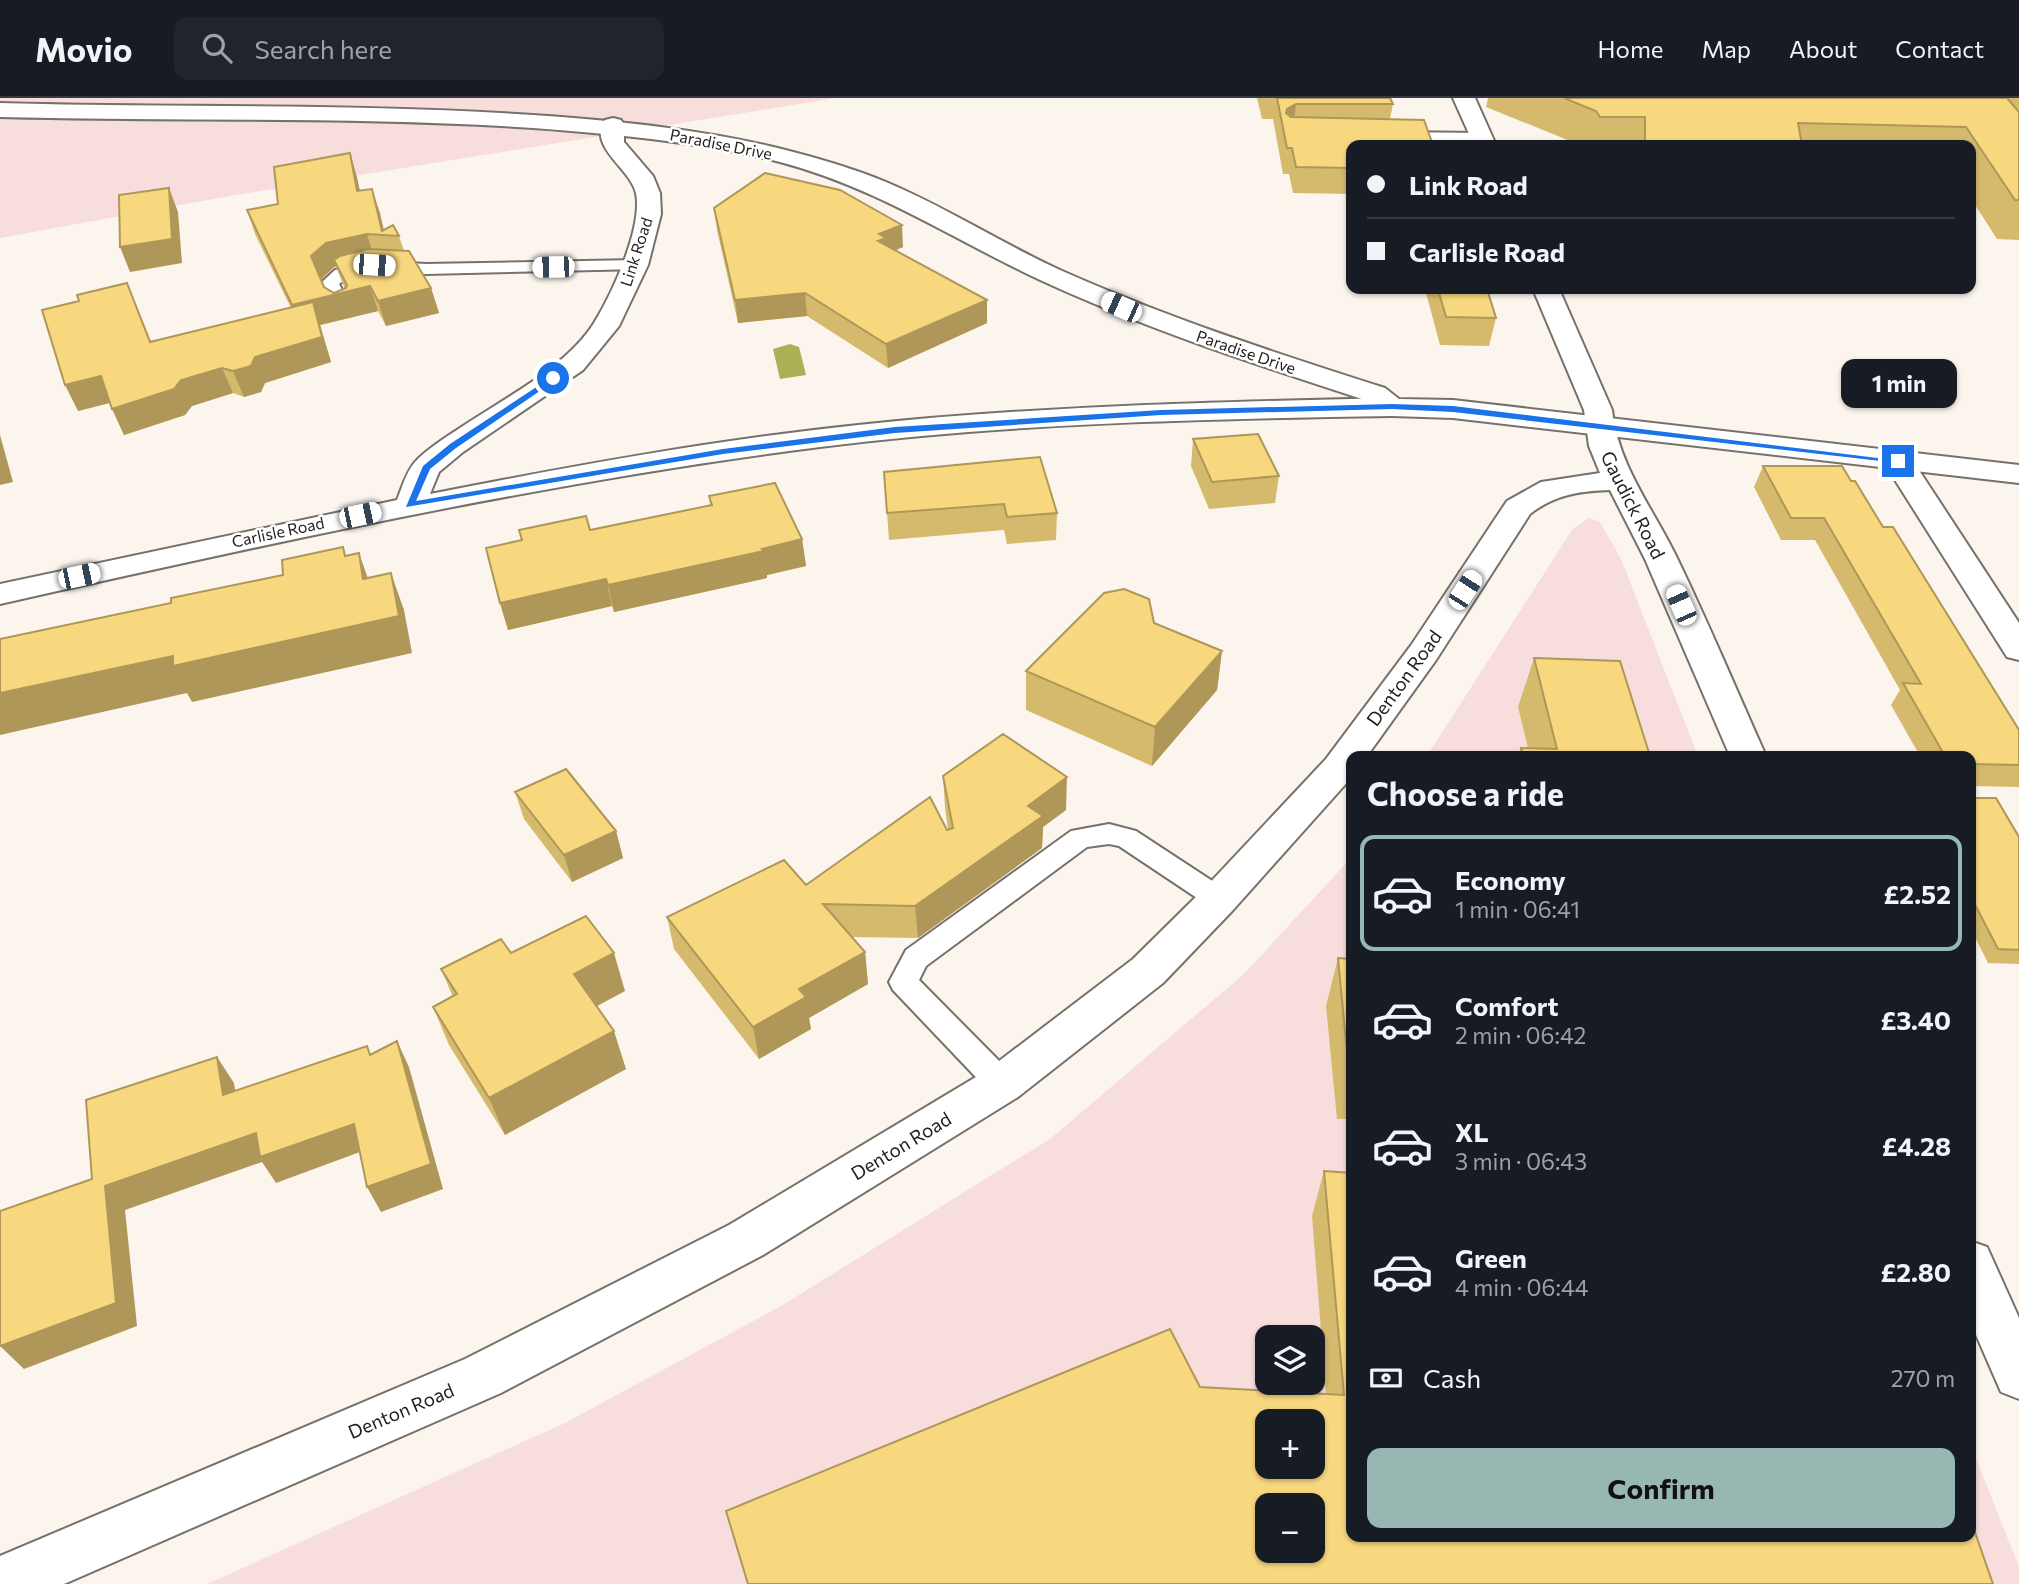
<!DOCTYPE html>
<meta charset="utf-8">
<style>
:root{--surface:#171b24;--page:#20242c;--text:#f1f3f6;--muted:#9ea1a6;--line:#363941;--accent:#97b7b2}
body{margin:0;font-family:Commissioner,sans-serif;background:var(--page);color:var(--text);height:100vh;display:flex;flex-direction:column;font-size:26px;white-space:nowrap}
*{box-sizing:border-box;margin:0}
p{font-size:23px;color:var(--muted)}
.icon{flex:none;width:38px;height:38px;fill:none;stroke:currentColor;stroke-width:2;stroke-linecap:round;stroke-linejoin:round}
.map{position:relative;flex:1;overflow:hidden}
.details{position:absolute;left:1346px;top:653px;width:630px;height:791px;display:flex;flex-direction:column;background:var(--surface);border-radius:14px;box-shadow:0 2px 5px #0004}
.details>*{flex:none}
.banner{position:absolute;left:1346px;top:42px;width:630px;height:154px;border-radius:14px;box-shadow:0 2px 5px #0004;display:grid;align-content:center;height:154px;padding:0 21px;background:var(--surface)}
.controls{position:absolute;left:1255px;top:1227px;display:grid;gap:14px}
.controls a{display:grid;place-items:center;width:70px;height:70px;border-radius:14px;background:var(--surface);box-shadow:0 2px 5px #0004;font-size:35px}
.end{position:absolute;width:32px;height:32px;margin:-16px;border:9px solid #1a73e8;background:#fff;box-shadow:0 0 0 4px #fff}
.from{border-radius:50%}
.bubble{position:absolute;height:49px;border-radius:14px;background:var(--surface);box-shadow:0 2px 5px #0004;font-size:23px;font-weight:700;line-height:49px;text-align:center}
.car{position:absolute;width:21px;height:42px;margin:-21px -10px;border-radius:9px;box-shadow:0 0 5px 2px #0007;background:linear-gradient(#fff 24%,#345 0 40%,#fff 0 76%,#345 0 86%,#fff 0)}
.banner b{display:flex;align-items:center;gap:24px;height:66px;font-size:26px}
.banner b+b{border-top:2px solid var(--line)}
.banner i{width:18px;height:18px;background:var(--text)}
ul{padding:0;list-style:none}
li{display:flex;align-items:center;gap:21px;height:116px;margin:0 14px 10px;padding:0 7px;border:4px solid transparent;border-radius:14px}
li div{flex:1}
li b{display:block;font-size:26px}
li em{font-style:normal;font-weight:700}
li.current{border-color:var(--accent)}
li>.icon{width:63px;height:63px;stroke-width:1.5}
h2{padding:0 21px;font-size:32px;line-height:84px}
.pay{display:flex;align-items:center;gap:18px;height:77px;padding:0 21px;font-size:26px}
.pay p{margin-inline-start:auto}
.cta{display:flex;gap:14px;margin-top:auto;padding:14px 21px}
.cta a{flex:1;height:80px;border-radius:14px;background:var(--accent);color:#111;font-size:28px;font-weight:700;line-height:80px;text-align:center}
header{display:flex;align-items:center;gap:42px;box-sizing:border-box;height:98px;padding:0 35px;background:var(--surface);border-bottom:2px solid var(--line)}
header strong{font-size:33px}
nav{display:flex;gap:38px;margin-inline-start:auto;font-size:24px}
.search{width:490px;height:63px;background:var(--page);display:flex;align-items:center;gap:18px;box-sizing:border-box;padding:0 24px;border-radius:14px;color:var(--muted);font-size:26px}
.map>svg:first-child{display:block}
.green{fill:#f7dddb;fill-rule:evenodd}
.water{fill:#abb056}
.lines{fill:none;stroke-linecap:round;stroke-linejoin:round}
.service-casing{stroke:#77716b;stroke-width:4}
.minor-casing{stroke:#77716b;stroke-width:4}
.tertiary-casing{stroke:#77716b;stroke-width:4}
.service{fill:#fff;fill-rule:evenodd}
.minor{fill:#fff;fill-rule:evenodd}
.tertiary{fill:#fff;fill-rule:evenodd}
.wall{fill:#d5ba6d;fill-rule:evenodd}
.shaded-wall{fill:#ae9759}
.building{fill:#f8d87f;stroke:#ae9759;stroke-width:2;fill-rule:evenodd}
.route{fill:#1a73e8}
.labels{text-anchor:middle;stroke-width:5;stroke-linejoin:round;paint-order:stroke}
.far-street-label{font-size:16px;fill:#211e1c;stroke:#fff}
.street-label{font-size:19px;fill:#211e1c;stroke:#fff}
</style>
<header>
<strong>Movio</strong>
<div class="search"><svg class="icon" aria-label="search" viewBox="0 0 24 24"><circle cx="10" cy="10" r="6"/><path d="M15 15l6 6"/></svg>Search here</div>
<nav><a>Home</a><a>Map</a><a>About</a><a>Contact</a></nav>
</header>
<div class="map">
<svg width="2019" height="1486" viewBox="0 0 2019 1486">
<rect width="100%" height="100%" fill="#fcf5ee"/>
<path class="green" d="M0,0h836l-606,98 -230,42z
M1588,420l12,4 21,37 77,197h-271l145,-226z
M1351,760v678h619l1,-90 48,121v17h-1812l358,-161 216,-117 269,-167 194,-165zM1267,1239h45v45h-45zM1267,1323h45v45h-45zM1267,1407h45v45h-45z"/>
<path class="water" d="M790,246l9,3 7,28 -26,4 -7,-30z"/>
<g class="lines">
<defs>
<path id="service" d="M1396,34l86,1 8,5 -8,5 -91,-3 -3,-3z
M635,162l6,1 3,4 -3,4 -215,5 -51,-3 -28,7 -8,6 14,27 -9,5 -9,-5 -14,-28 14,-13 40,-9 51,3z
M1109,726l27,7 93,61 4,7 -4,7 -10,3 -10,-3 -90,-60 -10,-2 -22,3 -161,119 -7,14 94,95 4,9 -4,9 -11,4 -11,-4 -98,-103 -4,-8 17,-32 165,-119z"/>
<path id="minor" d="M1453,0h22l21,47h-22z
M613,20l8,2 3,5v17l29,34 7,17 1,21 -13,51 -29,61 -36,44 -120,82 -24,20 -9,22c142,-28 285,-54 428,-69 178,-19 356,-23 534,-27l10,3 4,6 -4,6 -10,3c-191,3 -383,7 -572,31 -276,35 -549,96 -820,157v-20l397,-84c5,-12 9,-28 18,-38 11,-12 28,-23 42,-32 44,-30 109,-62 137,-107 18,-29 49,-96 42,-130 -5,-24 -49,-47 -31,-73z
M1533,191h26l53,121c6,55 40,97 64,146 32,66 60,133 90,200h-36l-85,-197 -35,-69c-31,1 -56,5 -80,24l-94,146 -69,96h-16v22l-118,132 -70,73 -145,114 -255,158 -262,138 -437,191h-64v-28l465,-197 264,-134 257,-154 147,-112 72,-71 121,-129 86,-115 95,-143 34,-19 59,-9 -11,-27 -5,-36z
M1898,354l11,3 110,168v37l-12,-3 -124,-196 4,-6z
M1970,1143l17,6 32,71v81l-18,-7 -31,-71z"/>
<path id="tertiary" d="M0,5c178,5 356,0 533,12 88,6 179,15 264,38 30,8 60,17 89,29 60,25 115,61 174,88 105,47 215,83 325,118l14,11 54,1 566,65v18l-566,-65 -61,-2 -10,-3 -17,-13c-111,-36 -221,-72 -327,-121 -87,-41 -163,-92 -258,-117 -80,-20 -165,-28 -247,-34 -177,-12 -355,-6 -533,-11z"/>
</defs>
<use href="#service" class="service-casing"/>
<use href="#minor" class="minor-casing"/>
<use href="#tertiary" class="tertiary-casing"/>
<use href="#service" class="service"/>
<use href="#minor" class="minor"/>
<use href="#tertiary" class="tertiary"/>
</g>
<path class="wall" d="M1257,0h133l3,6 -3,15 -39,26v49l-58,-1 -4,-19h-6l-10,-55h-11z
M1488,0h531v142l-22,-1 -27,-42v-52h-390l-94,-38z
M350,55l10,38 12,-2 11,41 16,6 5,15 27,37 8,25 -53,13 -8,-15 -58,14 11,37 -66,21 -4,9 -17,5 -11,-4 -41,13 -7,9 -61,20 -14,-32 -32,8 1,-110 48,-18 24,58 140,-33 -36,-74 -8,-24 31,-6zM334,169h2l9,22 -11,4 -10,-6 -3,-7z
M714,110l189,39 -8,3 92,73 -99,45 -81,-52 -69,7 -21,-93z
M1424,191h63l9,29 -7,28 -49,-1 -14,-52z
M1193,341l86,37 -4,27 -66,6 -18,-43z
M1763,368l88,15 168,249v57l-49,-1v-30h-50l-29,-51 9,-15 -85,-150h-34l-27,-53z
M884,374l173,41 -1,27 -49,4 -3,-14 -115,10z
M709,398l93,43 4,27 -39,9v3l-153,34 -2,-6 -104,24 -8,-27 90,-73 120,-25z
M1154,525l68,28 -5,39 -65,76 -126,-56v-39z
M1534,560l116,98h-132l3,-8h7l-10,-41z
M943,678l123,34 -23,17 -1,21 -124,90 -66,-1 13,15 3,32 -59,34 2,11 -52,30 -85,-110 -7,-32 139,-32 142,-55 -3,-22z
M515,694l101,39 7,27 -51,24 -48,-63z
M1970,700l49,39v127l-31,-1 -18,-36z
M511,855l114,38 -29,15 30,63 -121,66 -56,-90 -16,-38 20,-10 -12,-28z
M1338,860l13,1v160h-14l-11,-113z
M1324,1073l27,2v363l-151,-149 126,7 -14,-178z"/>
<path class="shaded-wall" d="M1296,6l-3,25 -9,6 3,-26z
M350,55l7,24 8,38 -8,-24z
M169,90l9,24 4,51 -52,9 -10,-25z
M372,91l8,24 5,22h-2z
M902,127l1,22 -16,7 -7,10 -1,-30z
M367,136l7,24 -40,2 2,7h-2l-15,14 -8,-25 15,-13z
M370,188l8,25 -58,14 11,37 -66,21 -4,9 -17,5 -11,-26 68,-41 -9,-25z
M431,190l8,25 -53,13 -8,-25z
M805,195l2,23 -69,7 -3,-23z
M987,202v23l-99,45 -2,-24z
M222,270l11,25 -41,13 -7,9 -61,20 -12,-26 69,-29z
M101,278l12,26 -35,9 -13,-26z
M0,337l13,47 -13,3z
M802,441l4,27 -39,9v3l-153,34 -6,-27z
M359,455l13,37 -9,-11z
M391,475l13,37 8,43 -220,49 -5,-9 -187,42v-42z
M606,481l6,27 -104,24 -8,-27z
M1222,553l-5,39 -65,76 3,-39z
M1067,679l-1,33 -23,17 -1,21 -124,90 -3,-32 113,-100z
M616,733l7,27 -51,24 -8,-27z
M865,854l3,32 -59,34 2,11 -52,30 -6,-32 46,-38z
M614,855l11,38 -39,21 -12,-38z
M614,933l12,38 -121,66 -16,-37z
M397,943l12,26 34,122 -62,23 -14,-25z
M217,959l17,26 6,38 -17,-26z
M354,1026l14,25 -92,34 -14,-21 -137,48 12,116 -113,43 -24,-23 105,-160 151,-53z"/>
<path class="building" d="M1277,0h113l3,6h-97l-9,5 -1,4 5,4 133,3 9,25h-82v23l-55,-1 -4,-19h-5z
M1564,0h443l12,14v88h-4l-49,-73 -168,-4 4,22h-157v-28h-45l-4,-6z
M350,55l7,38 15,-2 10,42 11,-6 6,11 -32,-2 -41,9 -15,13 13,31 10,6 12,-5 1,-3 -13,-25 6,-4 28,-7 41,2 22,37 -53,13 -8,-15 -78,19 -45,-95 31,-6 -4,-37z
M765,75l75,17 62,35 -23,9 7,4 -8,3 109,59 -101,44 -81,-51 -70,7 -21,-92z
M169,90l3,51 -52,8 -1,-52z
M127,185l23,59 163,-40 9,35 -67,20 -4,9 -18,5 -11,-3 -41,12 -7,9 -62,20 -11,-33 -36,9 -23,-75 37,-9 -2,-6z
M1438,191h49l9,29 -50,-1z
M1258,336l21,42 -67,6 -19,-43z
M1040,359l17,56 -50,4 -3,-13 -117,9 -3,-41z
M1763,368h79l9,15h4l28,46h10l126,203v35l-49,-1v-8h-25l-42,-73 18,1 -97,-166h-33z
M775,385l27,56 -40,10 2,2 -156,34 -2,-6 -106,24 -14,-55 36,-8 -3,-10 67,-14 4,14 122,-25 -3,-9z
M343,449l2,9 14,-3 4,26 28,-6 8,43 -226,50v-10l-173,37v-54l171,-36v-5l112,-23 -1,-15z
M1124,491l25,10 5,24 68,28 -67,76 -129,-56 78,-78z
M1534,560l86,3 30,95h-127l-2,-8 36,1z
M1003,636l64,43 -39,29 15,10 -128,90 -92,-2 42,48 -66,37 7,8 -53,30 -86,-110 117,-57 22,25 124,-88 17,33 6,-2 -10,-52z
M566,671l50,62 -52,24 -49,-63z
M1970,700h26l23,39v113l-21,-1 -28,-54z
M586,818l28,37 -40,21 40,57 -125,67 -56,-91 24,-13 -16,-25 60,-30 10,14z
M1338,860l13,1v113h-2z
M397,943l34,123 -64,23 -13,-63 -94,33 -4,-24 -151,53 11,117 -116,43v-135l92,-32 -6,-79 131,-43 6,38 144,-49 3,9z
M1324,1073l27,2v363h619v-18l23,66h-1245l-22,-73 444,-182 30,58 144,8zM1267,1323h45v45h-45zM1267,1407h45v45h-45z"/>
<path class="route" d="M553,278l3,4 -100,68 -26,21 -14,32 307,-52 172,-22 266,-17 231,-6 61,2 449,55 -4,2 -445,-51 -61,-3 -231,6 -266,18 -172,21 -317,53 17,-41 27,-22z"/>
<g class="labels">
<g class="far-street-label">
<text transform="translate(721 46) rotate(11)" y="6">Paradise Drive</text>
<text transform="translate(636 154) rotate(-72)" y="6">Link Road</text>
<text transform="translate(1246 254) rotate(19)" y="6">Paradise Drive</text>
<text transform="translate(278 434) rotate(-12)" y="6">Carlisle Road</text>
</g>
<g class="street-label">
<text transform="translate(1633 407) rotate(63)" y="7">Gaudick Road</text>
<text transform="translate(1404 580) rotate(-54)" y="7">Denton Road</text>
<text transform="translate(901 1048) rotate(-31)" y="7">Denton Road</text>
<text transform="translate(401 1313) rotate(-23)" y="7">Denton Road</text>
</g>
</g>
</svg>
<div class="controls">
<a><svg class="icon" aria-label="layers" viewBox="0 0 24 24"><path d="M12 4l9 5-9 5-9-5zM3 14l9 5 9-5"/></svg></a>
<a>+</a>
<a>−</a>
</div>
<i class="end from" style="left:553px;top:280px"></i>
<i class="end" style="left:1898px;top:363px"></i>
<div class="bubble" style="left:1841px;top:261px;width:116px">1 min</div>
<i class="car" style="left:374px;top:167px;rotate:94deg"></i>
<i class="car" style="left:553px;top:169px;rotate:269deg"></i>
<i class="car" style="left:1121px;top:209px;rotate:294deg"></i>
<i class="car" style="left:360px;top:417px;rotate:78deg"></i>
<i class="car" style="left:79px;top:478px;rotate:78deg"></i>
<i class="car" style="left:1465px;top:492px;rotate:33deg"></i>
<i class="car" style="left:1681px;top:507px;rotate:336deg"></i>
<div class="banner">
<b><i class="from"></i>Link Road</b>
<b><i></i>Carlisle Road</b>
</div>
<section class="details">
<h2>Choose a ride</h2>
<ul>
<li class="current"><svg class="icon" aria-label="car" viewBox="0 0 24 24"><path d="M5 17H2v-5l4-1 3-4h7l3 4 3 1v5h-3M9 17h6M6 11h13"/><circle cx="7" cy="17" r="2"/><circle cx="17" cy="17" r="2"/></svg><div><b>Economy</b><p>1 min · 06:41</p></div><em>£2.52</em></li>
<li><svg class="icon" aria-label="car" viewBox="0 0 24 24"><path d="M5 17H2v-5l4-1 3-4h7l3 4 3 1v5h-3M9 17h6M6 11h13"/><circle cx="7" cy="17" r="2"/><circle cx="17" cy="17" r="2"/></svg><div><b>Comfort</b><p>2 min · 06:42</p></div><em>£3.40</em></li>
<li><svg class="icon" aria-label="car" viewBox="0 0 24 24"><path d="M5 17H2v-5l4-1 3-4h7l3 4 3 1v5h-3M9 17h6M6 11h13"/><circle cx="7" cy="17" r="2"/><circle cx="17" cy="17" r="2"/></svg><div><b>XL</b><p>3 min · 06:43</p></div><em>£4.28</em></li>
<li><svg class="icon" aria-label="car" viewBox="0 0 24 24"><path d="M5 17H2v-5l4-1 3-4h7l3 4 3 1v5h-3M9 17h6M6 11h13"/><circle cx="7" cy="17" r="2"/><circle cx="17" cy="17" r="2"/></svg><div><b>Green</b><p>4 min · 06:44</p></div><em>£2.80</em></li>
</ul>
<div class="pay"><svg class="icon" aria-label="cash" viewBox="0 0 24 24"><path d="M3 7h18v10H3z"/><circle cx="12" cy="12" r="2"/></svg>Cash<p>270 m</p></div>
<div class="cta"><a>Confirm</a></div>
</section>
</div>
